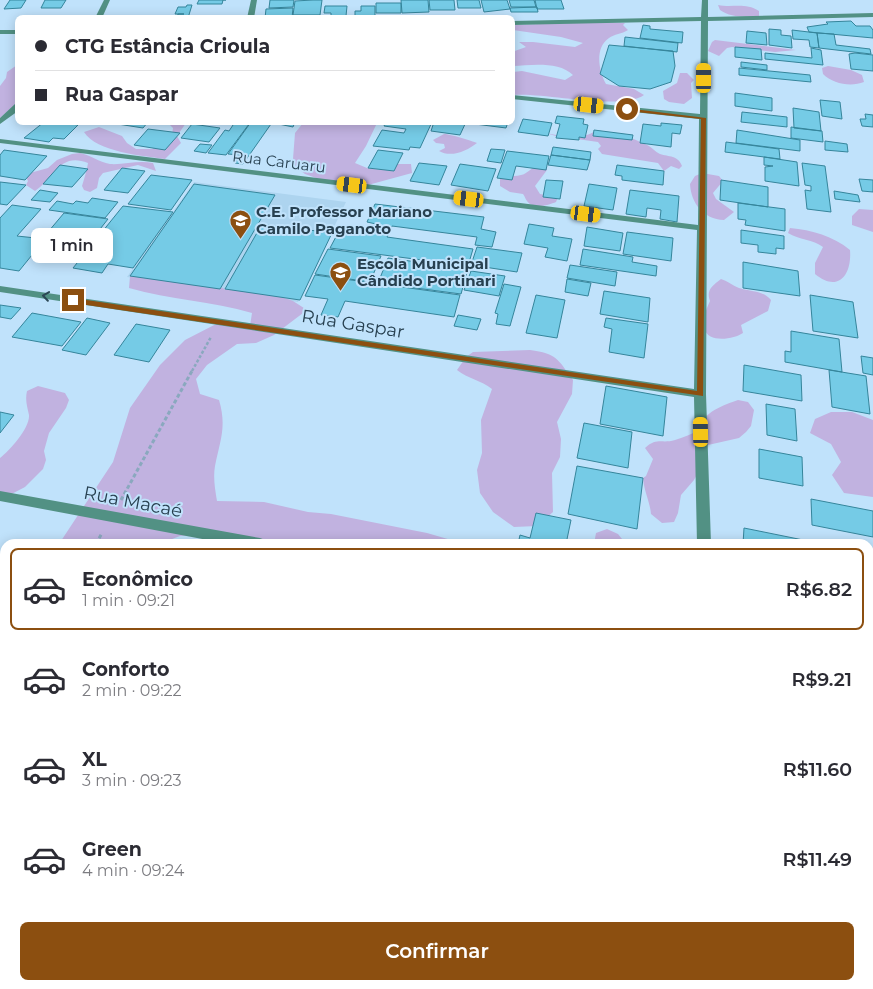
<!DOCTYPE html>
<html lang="pt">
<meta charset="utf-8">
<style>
:root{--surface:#fff;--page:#f7f7f7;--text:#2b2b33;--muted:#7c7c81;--line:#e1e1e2;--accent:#8c4f10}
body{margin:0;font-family:Montserrat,sans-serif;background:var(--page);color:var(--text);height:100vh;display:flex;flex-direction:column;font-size:19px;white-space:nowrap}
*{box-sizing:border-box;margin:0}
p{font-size:16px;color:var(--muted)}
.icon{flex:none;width:28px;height:28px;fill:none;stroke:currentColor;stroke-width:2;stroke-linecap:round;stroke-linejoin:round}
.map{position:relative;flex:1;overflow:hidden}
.sheet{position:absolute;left:0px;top:539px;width:874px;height:451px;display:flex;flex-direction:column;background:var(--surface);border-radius:15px 15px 0 0;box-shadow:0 2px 12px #0003}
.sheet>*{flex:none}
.hud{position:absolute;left:15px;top:15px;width:500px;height:110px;border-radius:8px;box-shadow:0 2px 12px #0003;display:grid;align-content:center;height:110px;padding:0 20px;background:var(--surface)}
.end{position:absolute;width:22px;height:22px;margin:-11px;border:6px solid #8c4f10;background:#fff;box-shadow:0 0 0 2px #fff}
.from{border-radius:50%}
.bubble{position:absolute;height:35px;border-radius:8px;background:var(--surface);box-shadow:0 2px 12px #0003;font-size:16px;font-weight:600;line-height:35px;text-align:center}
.car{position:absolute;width:15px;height:30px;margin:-15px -8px;border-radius:6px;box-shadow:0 0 4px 1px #0007;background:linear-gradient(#f5c518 24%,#345 0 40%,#f5c518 0 76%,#345 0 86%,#f5c518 0)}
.hud b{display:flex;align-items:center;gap:18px;height:48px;font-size:19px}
.hud b+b{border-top:1px solid var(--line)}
.hud i{width:12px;height:12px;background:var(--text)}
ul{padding:9px 0 0;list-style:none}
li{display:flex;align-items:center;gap:15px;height:82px;margin:0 10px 8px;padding:0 10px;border:2px solid transparent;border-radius:8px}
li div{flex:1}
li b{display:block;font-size:19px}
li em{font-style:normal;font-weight:600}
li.on{border-color:var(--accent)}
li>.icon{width:45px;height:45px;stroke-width:1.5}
.action{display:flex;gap:10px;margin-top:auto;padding:10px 20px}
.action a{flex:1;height:58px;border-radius:8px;background:var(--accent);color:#fff;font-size:20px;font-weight:600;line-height:58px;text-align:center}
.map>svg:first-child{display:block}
.built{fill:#add4ef}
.green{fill:#c1b2e0}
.building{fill:#75cbe6;stroke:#35859b}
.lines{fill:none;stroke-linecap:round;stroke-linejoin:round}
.path-far2{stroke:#8aa8be;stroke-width:2.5;stroke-dasharray:3 2;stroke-linecap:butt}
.path-far1{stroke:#8aa8be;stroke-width:3;stroke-dasharray:4 2.5;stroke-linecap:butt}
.path{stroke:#8aa8be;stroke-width:4;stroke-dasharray:5 3;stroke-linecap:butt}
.minor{fill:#529184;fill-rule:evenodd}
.oneway{stroke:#2b4855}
.route{fill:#8c4f10}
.labels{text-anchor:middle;stroke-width:4;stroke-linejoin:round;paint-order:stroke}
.far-street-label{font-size:15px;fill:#274050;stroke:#c0e2fb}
.far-poi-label{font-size:15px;font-weight:bold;fill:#274050;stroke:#c0e2fb;text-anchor:start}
.street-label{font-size:18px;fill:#274050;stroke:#c0e2fb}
</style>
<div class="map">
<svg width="873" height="989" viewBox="0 0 873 989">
<rect width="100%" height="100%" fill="#c0e2fb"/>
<path class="built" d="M194,182l152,20 -48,100 -171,-25z"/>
<path class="green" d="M718,5c15,3 27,-3 41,6v5c-13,1 -28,2 -39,-6z
M597,22l28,1 -2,2 5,5c-6,4 -14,4 -19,8 -15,10 -10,34 -3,46l28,5 10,6c-22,16 -100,-3 -131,0v-23l9,-1 43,9 8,-5c-14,-14 -42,-10 -60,-9l-1,-14 14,-5 -7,-5h14l42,5 8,-4 -22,-6 -48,-7v-5z
M715,40l81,10 -21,2 -43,-5 -5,1 -8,8 -11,-5 4,-9z
M17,65v38l-17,15v-32l6,-8 1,-6z
M828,66l23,4 11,5 2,7c-13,5 -31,2 -41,-8l-1,-6z
M680,73h7l7,7 -3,3 1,15 -8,6 -15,-2 -5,-3 -1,-8 14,-8z
M168,123h18l-9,13 4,7 -16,16c-21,-3 -69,-7 -81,-27l15,-5 23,9 5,7 9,6h16l13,-7 7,-7 1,-7z
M303,123h74l-11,23 -11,17 12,5 15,2 14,-6h15l1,9 -44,12 -49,-6 -14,-5 -9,-7 -3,-8 2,-26z
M595,131c21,2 34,5 52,14 5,2 8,7 13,9 9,3 18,1 22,12l-3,3 -8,-3 -7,5 -6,-8 -56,-9 -4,-5 3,-3 -3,-4 -42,-6 -14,-4c17,4 39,9 53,-1z
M444,134c6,0 28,7 33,9 -10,8 -26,15 -38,8l6,-3 -1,-4 -8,-1 -3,-3z
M80,153c10,2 19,9 30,11 14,1 28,-4 43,-1l3,8 -18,-6 -35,8 -4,5 -2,10 -7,4 -6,-2 -2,-4c2,-7 5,-16 6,-23 -29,-11 -33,15 -53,28l-9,-6 2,-4 -2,-4 4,-4 18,-5 9,-8 15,-6z
M538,166l9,1v3l-12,16 5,8 18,3 -2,5c-7,3 -23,8 -29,-1 -2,-2 -2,-5 -4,-7l-13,-2 -10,-6v-8c7,-3 13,-1 21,-3 6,-1 9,-7 17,-9z
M702,173l17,3 4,5 -10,12 3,6 18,13 -10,8c-21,-1 -33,-17 -34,-36l5,-8z
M859,209l14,1v22l-21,-7v-9z
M790,228c22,2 43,8 60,22 2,25 -12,43 -35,24v-11l8,-16c-10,-8 -24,-7 -35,-14z
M152,273l57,10 16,6 14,-1 37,7 17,6 14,9 -33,25 -18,8 -19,1 -30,21 -11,14 4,15 19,6c8,27 1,40 -4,66 -2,11 0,23 2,35l47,1 44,10 23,2 96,19 38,11h-198l-62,-10 -25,2 -21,8h-100l54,-82 17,-54 30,-43 25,-25 35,-18 30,4 2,-13c-40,-12 -82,-13 -123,-25l1,-12z
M721,279c7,2 12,7 18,9 12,4 23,2 32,12l-3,11 -27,14 2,8c-9,6 -35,11 -39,-5 -2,-9 2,-18 6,-27 -4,-11 2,-15 11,-22z
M530,350c27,4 27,8 43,30l-1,14 -15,28 4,17 -1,18 -8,16 1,39 -16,14 -23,1 -21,-15 -13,-19 -3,-23 5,-17 -1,-33 11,-31c-11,-9 -24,-10 -35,-19l9,-13 7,-5z
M38,386l27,7 4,7 -3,8 -17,25 -5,18 2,9 -3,9 -18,18 -25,13v-42c10,-8 30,-30 29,-43 -2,-9 -4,-15 -2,-24z
M738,400l10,2 6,8 -3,16 -5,6 -7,6 -31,7 -5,8 -4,18 -5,9 -13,15 -3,18 -4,9 -12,1 -11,-9c-1,-12 -7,-23 -8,-36l3,-2 7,-17 -8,-11c12,-11 17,-4 30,-8 9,-3 18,-6 25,-11 2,-17 24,-24 38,-29z
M831,412h21l21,8v77l-29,-4 -12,-18 9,-13 -10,-18 -21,-11 5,-14z
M607,529l11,5 8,10h-32l2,-11z
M5,813v96l-5,-3v-85z
M196,985h164l4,2 -1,2h-165z"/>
<path class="building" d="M10,0h16l-5,8 -17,1z
M45,0h21l-5,8h-20z
M199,0h27h-3l-1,4h-25z
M270,0h24l-1,7 -24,1z
M313,0h9l-2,15h-27l2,-14z
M401,0h27l1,12 -27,1z
M429,0h25l1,10h-25z
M457,0h22l2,8h-23z
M481,0h26l3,9 -26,3z
M509,0h25l2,7h-25z
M535,0h26l3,9h-27z
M376,3h25v10h-25z
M187,5h5l-4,13h-11l1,-4h6h-9l3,-7h8z
M325,6h22l-1,10h-15v-3h-7z
M361,6h14v12h-20v-7h6z
M537,7l1,5h-27l-1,-4z
M293,8l-1,10h-27l1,-9z
M851,21l5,5h14l3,4v8l-64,-6 -2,-5 21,-3 -2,-2z
M643,25l7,1v3l33,3 -1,11 -42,-5z
M769,29l12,1v5l10,1 1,12 -23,-3z
M792,30l25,3 2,15 -9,-1 -1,-7 -16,-1z
M747,31l19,2 1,12 -21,-2z
M817,33l17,1 2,11 34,4 1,5 -52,-6z
M625,37l53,6 -1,9 -53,-6z
M609,45l64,6 2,15 -4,16 -21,7 -31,-3 -19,-12z
M735,47l26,2 1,11 -27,-3z
M811,48l10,2 2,15 -58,-6v-6l47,5z
M855,53l18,2v16l-22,-2 -2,-15z
M741,62l26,3v5l-26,-3z
M739,68l71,7 1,7 -72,-7z
M735,93l37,5v13l-37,-5z
M820,100l20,2 2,17 -20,-3z
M793,108l26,4 2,19 -27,-3z
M742,112l45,5v10l-46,-5z
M865,114l8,1v12l-11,-1 -2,-7h6z
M557,116l27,3 -1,5 5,1 -3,13 -6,-1v3l-23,-2 4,-14 -5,-1z
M523,119l29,4 -4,13 -30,-4z
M44,122h14l20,3 -14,14 -11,-1 -4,4 -25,-4z
M105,122h43l-5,6z
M235,122l14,2 -23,31 -18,-2 17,-23 4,1z
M251,122l20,2 -28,40 -8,-1 5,-8 -12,-1z
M269,122h26l-2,5z
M386,122h46l-12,26 -10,-1 -1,3 -36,-4 9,-16 22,3 2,-4 -22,-3z
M434,122h32l-6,13 -29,-4z
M476,122h32l-2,6 -31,-4z
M661,123l21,2 -2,9 -8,-1 -1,14 -31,-4 3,-19 18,2z
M192,124l28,4 -11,14 -28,-4z
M791,127l31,4 1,11 -32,-4z
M148,129l32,4 -15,17 -31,-5z
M594,130l39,5 -1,5 -39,-4z
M737,130l63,10v11l-64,-8z
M825,141l22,3 1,8 -23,-2z
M726,142l53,7 1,10 -55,-7z
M200,144l12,1 -6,8 -12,-2z
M553,147l38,5 -1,8 -39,-5z
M491,149l14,1 -4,13 -14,-2z
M4,150l43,6 -22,24 -25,-4v-21z
M378,150l25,3 -9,18 -26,-3z
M507,151l42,5 -3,14 -30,-4 -4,14 -15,-2z
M551,155l39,5 -3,10 -39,-5z
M764,157l33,5 2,24 -34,-5v-14l8,-1 -9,-1z
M419,163l28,3 -8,19 -29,-4z
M802,163l23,3 6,46 -24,-3 -2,-19 6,1v-5l-6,-1z
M460,164l36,5 -8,22 -37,-6z
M60,165l28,4 -16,18 -29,-3z
M617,165l47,6 -1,14 -41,-5v-4l-7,-1z
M122,168l23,3 -17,22 -24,-3z
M151,175l41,5 -21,30 -43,-6z
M859,179l14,1v12l-11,-1z
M546,180l17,1 -3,18 -17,-2z
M721,180l47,7v20l-48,-7z
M0,182l26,3 -19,20 -7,-1z
M194,184l81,11 -55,94 -90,-13z
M589,184l28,4 -4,22 -29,-4z
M40,190l18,3 -8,9 -19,-2z
M630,190l49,6 -2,26 -17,-3 1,-9 -14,-2 -1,9 -20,-3z
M834,191l24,4 2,7 -25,-3z
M92,198l26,4 -13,16 -56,-8 8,-9 16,3 3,-3 12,2z
M738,203l47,6v22l-40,-6 1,-5 -8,-1z
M375,204l109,13 -3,12 15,3 -4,15 -17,-2 2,-8 -85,-11 -5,11 86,12 -5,17 -138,-18 9,-17 32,4 5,-11 -9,-2z
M12,205l29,4 -24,27 28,3 -26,32 -19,-3v-50z
M123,206l50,6 -40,56 -25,-4 -6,9 -29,-5z
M64,213l44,6 -15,19 -14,-2 -6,6 -20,-3 5,-6 -10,-1z
M262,224l70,9 -32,67 -75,-11z
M529,224l25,4 -2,8 20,3 -5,22 -22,-4 3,-9 -24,-4z
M587,227l36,6 -3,18 -36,-5z
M741,230l43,6v13l-8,-1v6l-18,-2v-7l-17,-2z
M627,232l46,6 -2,23 -48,-7z
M477,247l45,6 -5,19 -46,-7z
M328,249l53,7 -11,26 -55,-8z
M583,249l50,8 -1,5 25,4 -1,10 -76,-11z
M388,258l80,11 -7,25 -83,-11z
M743,262l55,9 2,25 -57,-8z
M570,265l47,7 -2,14 -48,-8z
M471,271l34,5 -6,20 -35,-6z
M315,275l145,20 -6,22 -109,-16 -7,16 -17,-2 7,-16 -23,-3z
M567,279l24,4 -3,13 -23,-4z
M504,284l17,3 -11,39 -14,-2 2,-10 -3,-1z
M604,291l46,7 -2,24 -48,-8z
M536,295l29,5 -8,38 -31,-5z
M810,295l43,7 5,36 -45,-7z
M0,305l21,3 -10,11 -11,-2z
M32,313l49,9 -19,24 -50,-9z
M458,315l23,4 -4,11 -23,-4z
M87,318l23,5 -24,32 -24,-5z
M606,318l42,6 -4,34 -35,-6 3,-23 -8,-2z
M136,324l34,6 -21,32 -35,-7z
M791,331l48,8 3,33 -57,-10v-11l6,1z
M861,356l12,2v17l-10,-2z
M744,365l57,10 1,26 -59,-10z
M829,370l37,6 4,38 -38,-7z
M606,386l61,11 -4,39 -63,-12z
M766,404l29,5 2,32 -30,-6z
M0,412l14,3 -14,18z
M584,423l48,9 -4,36 -51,-10z
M759,449l43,8 1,29 -44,-8z
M577,466l66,12 -6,51 -69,-15z
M811,499l62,12v26l-61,-12z
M536,513l35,7 -5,24h-48l2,-9 10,3z
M744,528l74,15v1h-75z
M0,587l5,1v42l-5,9z
M869,614l4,1v61l-4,-1z"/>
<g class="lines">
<path class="path-far2" d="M192,371l19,-34"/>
<path class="path-far1" d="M121,500l72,-131
M96,544l6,-11"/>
<path class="path" d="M0,717l5,-9"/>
<path class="minor" d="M104,0h6l-8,18h-7z
M251,0h6l-3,18h-7z
M702,0h6v17l165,-4v4l-165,4 -2,373 5,150h-14l-3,-147 -694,-105v-6l694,103 3,-159 -697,-87v-4l698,86 1,-106 -187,-20v-4l188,19 1,-93 -189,4v-4l189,-4z
M0,30h18v4h-18z
M15,104h3v7l-18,13v-6z
M0,491l260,47 5,2 1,4h-37l-229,-43z
M0,868l5,1v18l-5,-1z
M0,961l5,1v18l-5,-1z
M51,985h33l1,4h-33z
M432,985h34l1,4h-34z
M695,985h18v4h-18z"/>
</g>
<defs><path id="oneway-chevron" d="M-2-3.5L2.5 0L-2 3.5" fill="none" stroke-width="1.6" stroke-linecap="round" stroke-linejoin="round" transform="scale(1.25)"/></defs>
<use class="oneway" href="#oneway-chevron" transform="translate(46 296) rotate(-172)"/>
<path class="route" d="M625,108l81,10 -3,278 -630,-93 -3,-3 3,-2 624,93 4,-272 -74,-8z"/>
<defs>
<symbol id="school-pin" viewBox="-11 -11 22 30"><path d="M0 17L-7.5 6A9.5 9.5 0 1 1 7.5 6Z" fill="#8c4f10" stroke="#c0e2fb"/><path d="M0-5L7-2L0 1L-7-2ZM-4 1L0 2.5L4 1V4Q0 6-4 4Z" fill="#fff"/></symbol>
</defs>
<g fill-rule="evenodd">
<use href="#school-pin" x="228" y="208" width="25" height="34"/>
<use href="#school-pin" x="328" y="260" width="25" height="34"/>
</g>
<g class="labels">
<g class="far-street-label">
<text transform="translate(279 162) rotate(7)" y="5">Rua Caruaru</text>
</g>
<g class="far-poi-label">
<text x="256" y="217">C.E. Professor Mariano<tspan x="256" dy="17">Camilo Paganoto</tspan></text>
<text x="357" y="269">Escola Municipal<tspan x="357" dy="17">Cândido Portinari</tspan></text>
</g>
<g class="street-label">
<text transform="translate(353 324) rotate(9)" y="6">Rua Gaspar</text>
<text transform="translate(133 502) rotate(11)" y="6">Rua Macaé</text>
</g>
</g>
</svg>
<i class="end from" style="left:627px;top:109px"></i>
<i class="end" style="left:73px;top:300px"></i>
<div class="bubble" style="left:31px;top:228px;width:82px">1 min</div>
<i class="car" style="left:704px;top:78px;rotate:0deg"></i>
<i class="car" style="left:589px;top:105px;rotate:96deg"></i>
<i class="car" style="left:352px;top:185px;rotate:277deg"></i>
<i class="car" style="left:469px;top:199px;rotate:277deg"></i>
<i class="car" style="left:586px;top:214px;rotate:97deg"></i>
<i class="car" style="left:701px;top:432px;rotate:359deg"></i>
<div class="hud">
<b><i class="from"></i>CTG Estância Crioula</b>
<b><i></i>Rua Gaspar</b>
</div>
<section class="sheet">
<ul>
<li class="on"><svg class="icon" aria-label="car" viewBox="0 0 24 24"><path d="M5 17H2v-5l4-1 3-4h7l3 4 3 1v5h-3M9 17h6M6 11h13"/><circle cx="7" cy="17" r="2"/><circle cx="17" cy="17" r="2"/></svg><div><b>Econômico</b><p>1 min · 09:21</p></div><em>R$6.82</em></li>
<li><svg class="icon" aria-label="car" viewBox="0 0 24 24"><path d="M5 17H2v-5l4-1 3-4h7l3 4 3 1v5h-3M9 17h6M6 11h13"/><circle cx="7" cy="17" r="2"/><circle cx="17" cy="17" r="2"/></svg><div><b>Conforto</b><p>2 min · 09:22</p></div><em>R$9.21</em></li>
<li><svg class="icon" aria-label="car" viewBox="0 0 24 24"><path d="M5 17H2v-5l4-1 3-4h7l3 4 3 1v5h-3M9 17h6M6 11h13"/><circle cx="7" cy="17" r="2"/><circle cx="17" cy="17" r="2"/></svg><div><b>XL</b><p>3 min · 09:23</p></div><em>R$11.60</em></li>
<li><svg class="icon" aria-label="car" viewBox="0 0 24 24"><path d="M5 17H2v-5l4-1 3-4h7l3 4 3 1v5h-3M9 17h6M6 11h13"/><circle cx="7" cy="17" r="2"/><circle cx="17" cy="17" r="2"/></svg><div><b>Green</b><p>4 min · 09:24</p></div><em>R$11.49</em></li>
</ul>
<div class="action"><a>Confirmar</a></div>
</section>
</div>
